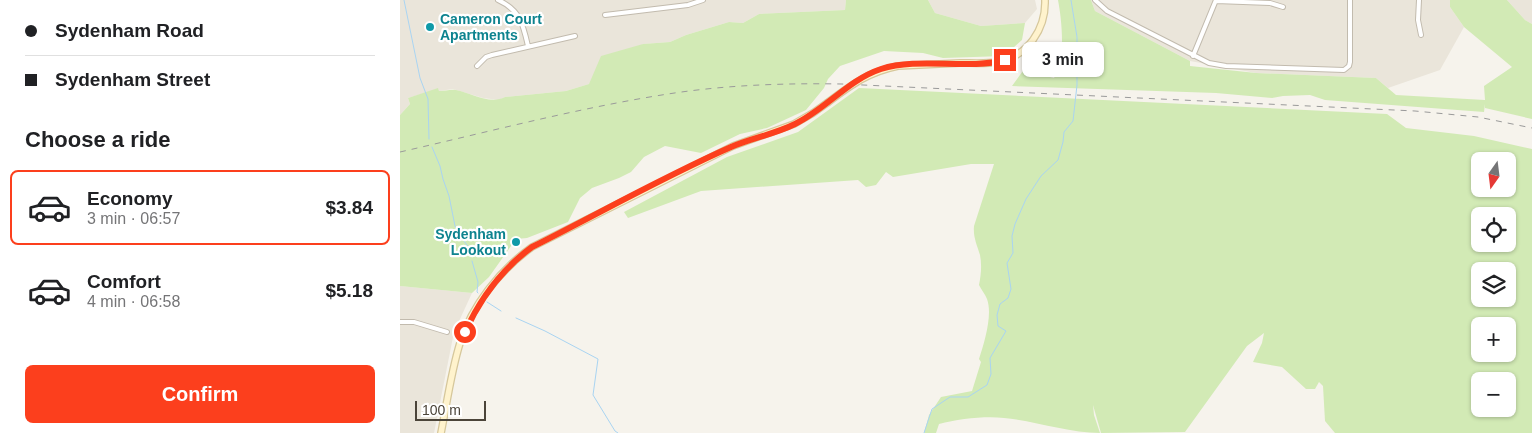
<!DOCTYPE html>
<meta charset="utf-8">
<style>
:root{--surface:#fff;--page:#f2f2f2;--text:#202124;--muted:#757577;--line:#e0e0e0;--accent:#fc3f1d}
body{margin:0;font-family:Helvetica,sans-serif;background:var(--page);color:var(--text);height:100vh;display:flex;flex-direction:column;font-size:19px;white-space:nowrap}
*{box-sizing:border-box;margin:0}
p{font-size:16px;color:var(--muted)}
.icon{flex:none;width:28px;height:28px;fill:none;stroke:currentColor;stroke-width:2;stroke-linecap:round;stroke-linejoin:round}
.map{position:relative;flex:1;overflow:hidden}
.details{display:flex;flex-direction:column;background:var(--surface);width:400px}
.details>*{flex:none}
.banner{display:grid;align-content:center;height:110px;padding:0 25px;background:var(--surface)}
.needle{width:32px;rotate:194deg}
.buttons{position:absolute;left:1071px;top:152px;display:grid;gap:10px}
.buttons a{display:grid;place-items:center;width:45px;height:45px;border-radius:8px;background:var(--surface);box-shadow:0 1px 4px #0004;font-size:25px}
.scale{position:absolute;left:15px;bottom:12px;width:71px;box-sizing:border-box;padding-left:5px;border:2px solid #4b4439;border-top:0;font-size:14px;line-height:18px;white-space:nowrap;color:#4b4439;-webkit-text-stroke:4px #fff;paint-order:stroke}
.end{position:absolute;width:22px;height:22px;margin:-11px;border:6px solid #fc3f1d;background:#fff;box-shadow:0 0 0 2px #fff}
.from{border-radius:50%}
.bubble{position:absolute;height:35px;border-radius:8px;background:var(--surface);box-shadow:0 1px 4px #0004;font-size:16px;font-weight:700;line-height:35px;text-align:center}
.banner b{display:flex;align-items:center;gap:18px;height:48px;font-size:19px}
.banner b+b{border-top:1px solid var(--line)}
.banner i{width:12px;height:12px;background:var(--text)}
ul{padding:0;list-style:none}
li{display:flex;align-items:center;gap:15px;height:75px;margin:0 10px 8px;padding:0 15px;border:2px solid transparent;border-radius:8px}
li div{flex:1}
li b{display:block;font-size:19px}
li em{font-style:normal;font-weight:700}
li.current{border-color:var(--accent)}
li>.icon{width:45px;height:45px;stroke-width:1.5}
h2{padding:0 25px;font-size:22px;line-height:60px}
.primary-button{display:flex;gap:10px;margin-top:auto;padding:10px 25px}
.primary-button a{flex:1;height:58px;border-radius:8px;background:var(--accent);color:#fff;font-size:20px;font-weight:700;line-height:58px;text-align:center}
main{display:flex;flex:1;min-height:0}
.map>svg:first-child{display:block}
.residential{fill:#eae5da}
.green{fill:#d2eab5;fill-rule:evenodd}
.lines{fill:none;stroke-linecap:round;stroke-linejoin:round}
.stream{stroke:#a9d4f2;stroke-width:1}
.street-casing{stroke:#c2bbae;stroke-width:6}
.secondary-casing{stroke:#d6c79b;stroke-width:8}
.street{stroke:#fff;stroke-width:4}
.secondary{stroke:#fff3cd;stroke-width:5.5}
.rail{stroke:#9a9a9a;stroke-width:1;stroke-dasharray:6 6;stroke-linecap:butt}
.secondary-bridge-casing{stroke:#d6c79b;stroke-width:8;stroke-linecap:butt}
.secondary-bridge{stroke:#fff3cd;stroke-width:5.5}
.route{stroke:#fc3f1d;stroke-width:6}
.culture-dot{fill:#0f9aa8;stroke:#fff;stroke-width:2}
.labels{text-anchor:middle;stroke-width:4.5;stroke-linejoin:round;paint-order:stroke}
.culture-label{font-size:14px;font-weight:bold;fill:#0d838f;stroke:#fff;text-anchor:start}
</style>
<main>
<section class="details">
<div class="banner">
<b><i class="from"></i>Sydenham Road</b>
<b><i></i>Sydenham Street</b>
</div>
<h2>Choose a ride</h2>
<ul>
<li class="current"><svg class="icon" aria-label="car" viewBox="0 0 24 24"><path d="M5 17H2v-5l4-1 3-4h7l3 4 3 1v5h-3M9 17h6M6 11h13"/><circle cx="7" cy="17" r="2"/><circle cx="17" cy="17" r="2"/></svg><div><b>Economy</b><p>3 min · 06:57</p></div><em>$3.84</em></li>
<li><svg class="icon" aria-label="car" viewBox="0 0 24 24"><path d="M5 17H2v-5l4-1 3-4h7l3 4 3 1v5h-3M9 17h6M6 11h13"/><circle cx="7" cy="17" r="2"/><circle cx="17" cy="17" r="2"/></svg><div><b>Comfort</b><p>4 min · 06:58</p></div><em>$5.18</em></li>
</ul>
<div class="primary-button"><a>Confirm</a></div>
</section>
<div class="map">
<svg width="1132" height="433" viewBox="0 0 1132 433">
<rect width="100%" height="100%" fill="#f6f3ec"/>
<path class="residential" d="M0,0h446l-1,10 -86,4 -16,9 -14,-1 -43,13 -16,7 -27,2 -54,40 -23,7 -61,6 -6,3 -16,-2 -30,-9 -14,2 -1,-2 -30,9 2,6 -10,11z
M528,0h107l2,9 -12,14 -44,3 -46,-13z
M691,0h359v7l14,20 -24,43 -52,18 -12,-10 -120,-5 -66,-12 -95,-50z
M1107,0h25v24l-7,-4z
M0,286l72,7 -18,39 -20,101h-34z"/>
<path class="green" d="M446,0h82l7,13 46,13 44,-3 -3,17 -18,16 -61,2 -20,-5 -39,-2 -44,15 -12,13 -4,9 -18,22 -39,18 -27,6 -39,19 -36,-7 -21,11 -13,15 -12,6 -27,10 -12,10 -12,24 -41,16 -11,1 -27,38 -17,16 -72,-7v-171l10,-11 -2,-6 30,-10 1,3c6,0 12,-2 17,-1 15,3 34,15 49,7l61,-6 23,-7 12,-28 42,-12 27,-2 16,-7 43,-13 14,1 16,-9 86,-4z
M658,0h33l4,11 95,50v5l66,7 120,5 20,17 89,5 -1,-14 28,-19 -48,-40 -14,-20v-7h57l18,20 7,4v95l-47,-11v-4l-1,8 -159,-12 -15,-5 -27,1 -11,2 -56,-5 -204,-7 23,-32 8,-1 2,1 1,5 -4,11 4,6 8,2c12,-18 8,-57 4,-78z
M459,88l528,26 19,14 68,8 58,13v284h-197l-10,-12 -2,-35 -4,-4 -4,7h-9l-24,-22 -29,-5 9,-19 2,-10 -17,13 -62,86 -84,1 -8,-28 1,10 6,18c-32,0 -64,-12 -96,-15 -20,-2 -45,1 -65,6l-3,9h-12l5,-18 12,-18 31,-6 9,-29 -2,-3c5,-15 14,-44 8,-60 -2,-5 -6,-10 -8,-14 2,-10 3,-20 1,-30 -3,-10 -7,-18 -6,-29l20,-62h-23l-78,13 -7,-5 -10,13 -10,2 -8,-7 -157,11 -73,27 -4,-6 103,-55 71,-25zM1108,161v28h-28v-28zM1080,216h28v28h-28zM1080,271h28v28h-28zM1108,326v28h-28v-28zM1108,381v28h-28v-28z"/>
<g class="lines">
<path class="stream" d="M4,0l16,78 8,21 1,40
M32,147l8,19 3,13 6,17 6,30 6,11 9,12 1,6
M72,261l6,21 -1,10 1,1
M87,302l14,9
M116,318l29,13 53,28 -5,36 22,36 3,2
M524,433l8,-24 18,-12h18l19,-12 4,-11 -1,-16 16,-27 -8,-5 -1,-11 3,-11 8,-6 3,-9 -4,-26 6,-10 -1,-17 3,-12 11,-25 15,-23 17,-16 5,-18 1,-10 9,-11 4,-36v-48l-6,-37"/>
<defs>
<path id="street" d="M98,0c22,10 25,24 30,46
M695,0l12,11 102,52 17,3 118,4 5,-4 1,-4v-62
M1019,0l-1,20 3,15
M816,1l54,2 13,4
M205,15l83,-10 15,-5
M793,56l23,-56
M77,66l9,-9 6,-2 83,-19
M0,322h14l33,10"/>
<path id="secondary" d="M498,66c21,-1 41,-2 62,-3 12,0 26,1 38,-1 30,-6 48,-33 47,-62
M41,433c6,-30 10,-61 19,-90 12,-38 40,-73 72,-96l201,-101 61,-22 19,-11 14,-10"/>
</defs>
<use href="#street" class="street-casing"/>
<use href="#secondary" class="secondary-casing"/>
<use href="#street" class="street"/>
<use href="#secondary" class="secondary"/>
<path class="rail" d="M0,152c88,-20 178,-44 268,-58 57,-9 116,-11 174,-10l573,27 63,6 54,11"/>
<defs>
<path id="secondary-bridge" d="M427,103c24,-18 41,-31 71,-37"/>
</defs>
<use href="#secondary-bridge" class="secondary-bridge-casing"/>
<use href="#secondary-bridge" class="secondary-bridge"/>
</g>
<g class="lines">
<path class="route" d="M65,332c15,-33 37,-63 67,-85 66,-33 131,-70 199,-100 21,-9 44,-13 64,-23 31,-15 53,-44 86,-55 38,-12 86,1 124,-9"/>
</g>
<g class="culture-dot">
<circle cx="30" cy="27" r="5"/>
<circle cx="116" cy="242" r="5"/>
</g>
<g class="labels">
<g class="culture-label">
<text x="40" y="24">Cameron Court<tspan x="40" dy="16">Apartments</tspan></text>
<text x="106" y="239" text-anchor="end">Sydenham<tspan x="106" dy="16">Lookout</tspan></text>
</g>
</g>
</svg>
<div class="buttons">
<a><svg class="needle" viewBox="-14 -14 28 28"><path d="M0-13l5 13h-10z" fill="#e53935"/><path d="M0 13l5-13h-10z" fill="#757577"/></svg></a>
<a><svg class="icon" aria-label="locate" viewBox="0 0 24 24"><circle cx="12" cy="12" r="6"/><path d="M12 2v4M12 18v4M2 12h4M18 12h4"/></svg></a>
<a><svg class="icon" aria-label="layers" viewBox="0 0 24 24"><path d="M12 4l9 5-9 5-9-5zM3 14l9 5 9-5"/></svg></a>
<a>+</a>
<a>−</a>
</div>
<div class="scale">100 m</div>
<i class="end from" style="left:65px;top:332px"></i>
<i class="end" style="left:605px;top:60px"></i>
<div class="bubble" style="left:622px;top:42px;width:82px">3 min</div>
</div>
</main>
